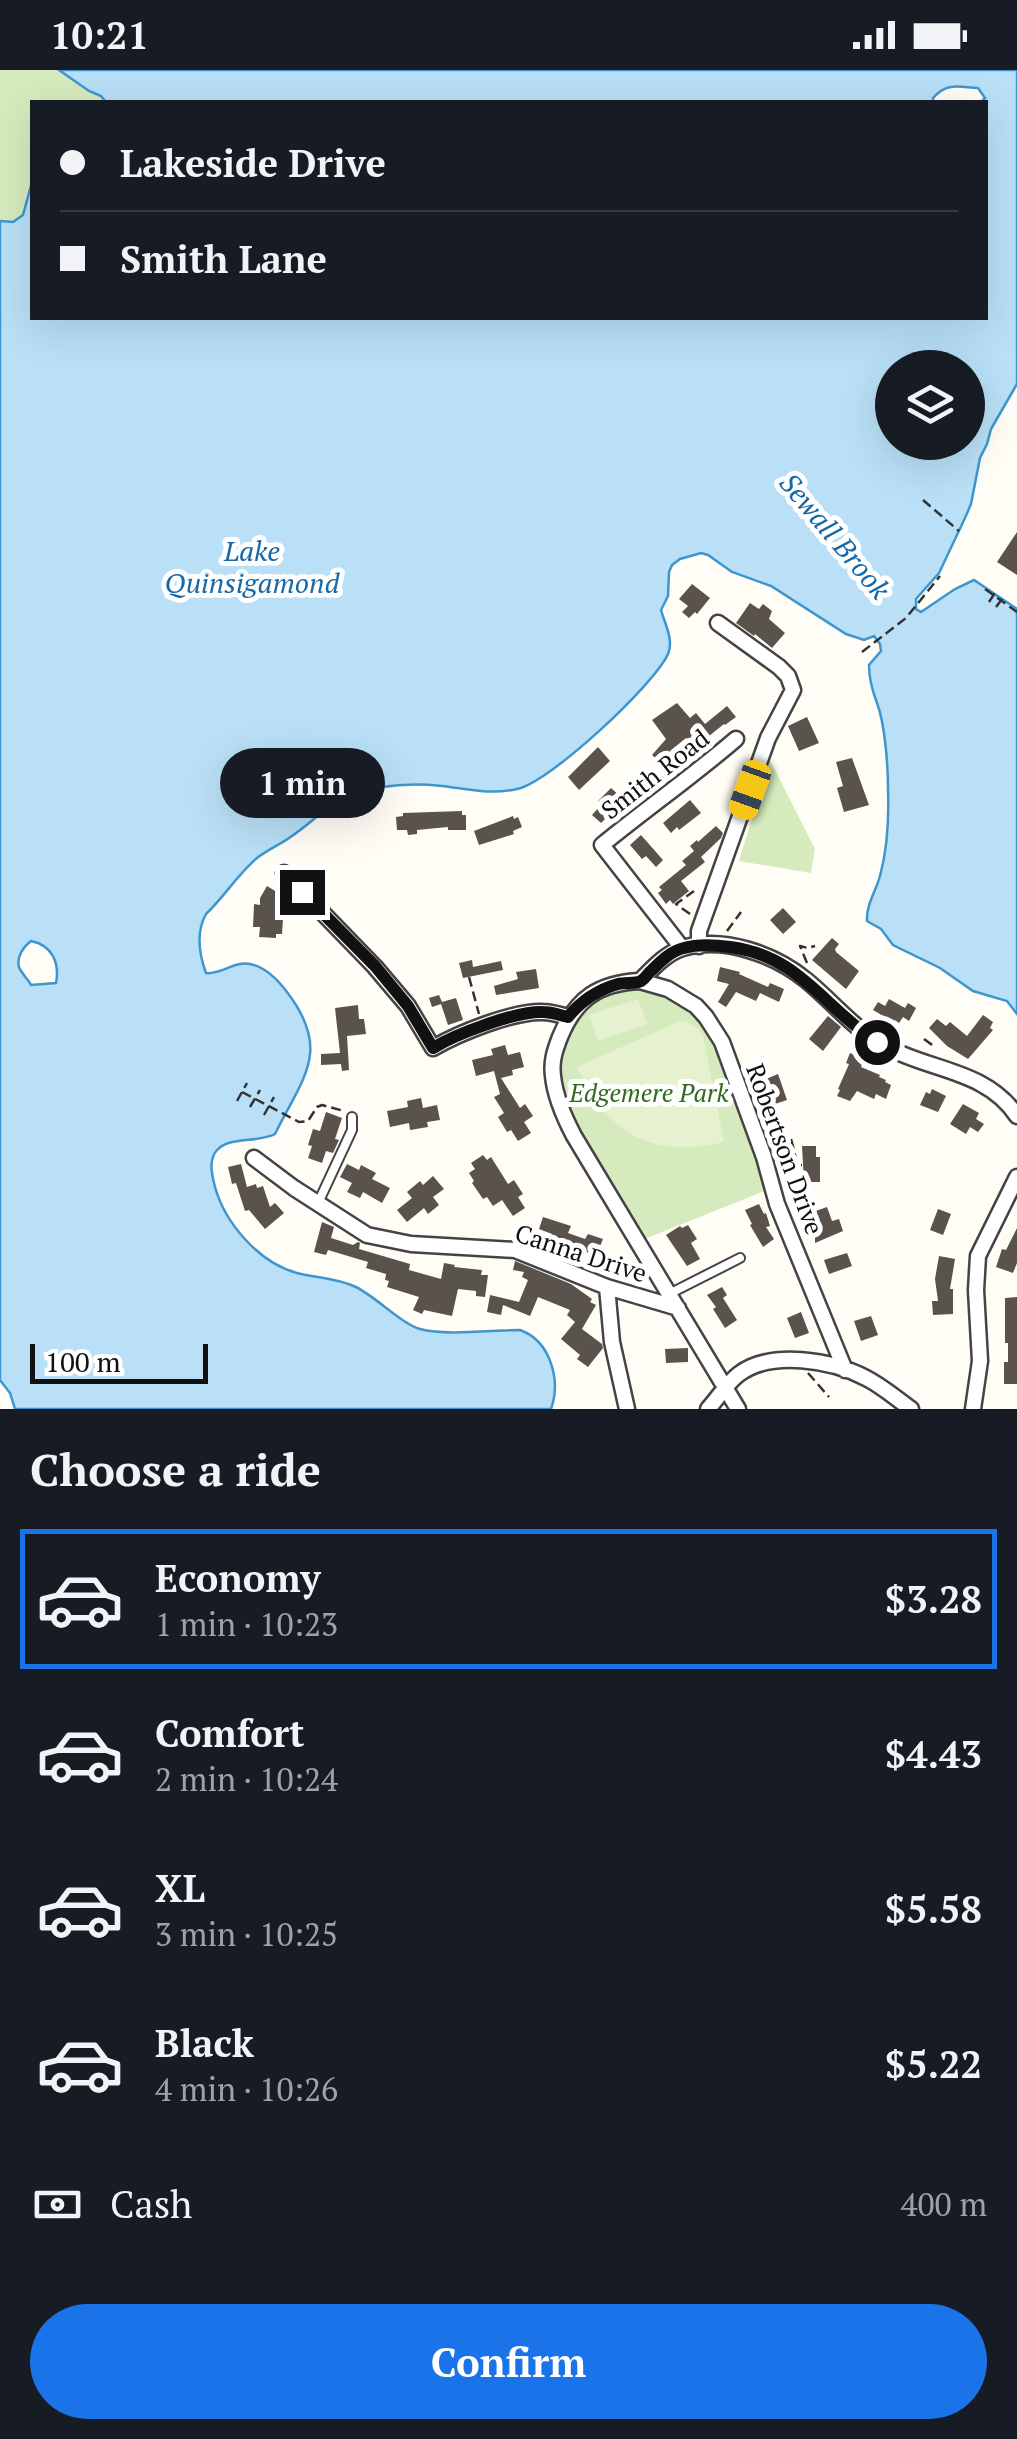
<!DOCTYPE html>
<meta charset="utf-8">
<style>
:root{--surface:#171b24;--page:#20242c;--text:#f1f3f6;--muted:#9ea1a6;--line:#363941;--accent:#1a73e8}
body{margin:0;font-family:"PT Serif",serif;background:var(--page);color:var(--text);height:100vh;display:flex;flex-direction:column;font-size:38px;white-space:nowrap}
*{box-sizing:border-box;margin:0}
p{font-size:32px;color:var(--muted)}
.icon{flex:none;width:55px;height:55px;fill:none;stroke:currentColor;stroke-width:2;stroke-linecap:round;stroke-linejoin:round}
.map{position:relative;height:1339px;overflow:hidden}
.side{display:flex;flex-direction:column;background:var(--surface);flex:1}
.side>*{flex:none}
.guide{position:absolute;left:30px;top:30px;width:958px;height:220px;border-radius:0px;box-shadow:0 10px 40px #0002;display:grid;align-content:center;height:220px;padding:0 30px;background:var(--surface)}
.buttons{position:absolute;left:875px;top:280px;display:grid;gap:20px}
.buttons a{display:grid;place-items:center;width:110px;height:110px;border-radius:50%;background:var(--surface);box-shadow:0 10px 40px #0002;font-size:50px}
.scale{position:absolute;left:30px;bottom:25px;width:178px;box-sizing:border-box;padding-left:10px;border:5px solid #111;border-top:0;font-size:28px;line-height:35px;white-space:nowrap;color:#111;-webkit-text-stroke:8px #fff;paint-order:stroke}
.end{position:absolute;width:45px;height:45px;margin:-22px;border:12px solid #111;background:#fff;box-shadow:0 0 0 5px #fff}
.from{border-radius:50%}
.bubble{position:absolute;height:70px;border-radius:35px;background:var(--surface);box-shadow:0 10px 40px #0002;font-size:32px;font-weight:700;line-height:70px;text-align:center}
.car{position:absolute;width:30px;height:60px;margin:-30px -15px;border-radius:12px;box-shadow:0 0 8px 2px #0007;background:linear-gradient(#f5c518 24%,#345 0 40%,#f5c518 0 76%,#345 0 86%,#f5c518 0)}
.guide b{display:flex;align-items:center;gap:35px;height:95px;font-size:38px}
.guide b+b{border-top:2px solid var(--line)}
.guide i{width:25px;height:25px;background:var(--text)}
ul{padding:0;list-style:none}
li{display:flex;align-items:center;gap:30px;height:140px;margin:0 20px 15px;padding:0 10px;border:5px solid transparent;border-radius:0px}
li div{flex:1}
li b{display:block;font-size:38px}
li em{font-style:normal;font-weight:700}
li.on{border-color:var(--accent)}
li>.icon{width:90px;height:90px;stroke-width:1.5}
h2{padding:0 30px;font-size:45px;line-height:120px}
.pay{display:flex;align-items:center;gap:25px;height:110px;padding:0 30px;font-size:38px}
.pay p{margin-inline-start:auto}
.primary-button{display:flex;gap:20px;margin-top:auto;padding:20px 30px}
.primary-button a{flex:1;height:115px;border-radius:60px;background:var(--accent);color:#fff;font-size:40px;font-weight:700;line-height:115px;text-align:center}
.status{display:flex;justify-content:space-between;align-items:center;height:70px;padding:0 50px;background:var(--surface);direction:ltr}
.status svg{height:28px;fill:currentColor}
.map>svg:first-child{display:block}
.green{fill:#d5ebbd}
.pitch{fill:#e6f2cf}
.water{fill:#b9e0f7;stroke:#3f96cf;stroke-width:2.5;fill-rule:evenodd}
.building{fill:#5a524d}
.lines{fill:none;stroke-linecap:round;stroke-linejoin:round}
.lane-casing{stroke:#444;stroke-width:12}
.street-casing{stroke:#444;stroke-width:19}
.path{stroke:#333;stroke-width:2.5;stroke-dasharray:10 5;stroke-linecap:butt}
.lane{stroke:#fff;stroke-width:8}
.street{stroke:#fff;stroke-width:14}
.route{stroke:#111;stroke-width:12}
.labels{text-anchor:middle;stroke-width:10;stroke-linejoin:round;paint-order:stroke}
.street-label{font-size:25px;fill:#111;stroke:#fff}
.park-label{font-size:25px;font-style:italic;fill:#2f6b1f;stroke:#fff}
.water-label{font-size:28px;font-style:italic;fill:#1768a6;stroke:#fff}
</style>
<div class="status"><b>10:21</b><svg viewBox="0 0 49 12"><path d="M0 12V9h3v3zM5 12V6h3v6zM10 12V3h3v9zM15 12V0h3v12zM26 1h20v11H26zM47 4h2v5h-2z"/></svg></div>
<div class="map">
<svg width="1017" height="1339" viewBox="0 0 1017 1339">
<rect width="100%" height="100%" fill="#fffdf5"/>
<path class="green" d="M0,0h59l30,21 12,5 5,6h-74v80l-9,33 -10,7 -13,-1z
M770,690l45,89 -4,24 -72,-12z
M640,911l28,8 45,37 59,162 -135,54 -83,-155 10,-60 13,-21z"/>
<path class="pitch" d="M638,929l9,25 -49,17 -9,-26z
M685,951l14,8 4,6 21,107c-71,17 -117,-8 -147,-75l101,-45z"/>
<path class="water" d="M59,0h958v314l-26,45 -4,15 -7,14 -9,46 -6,14 -26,55 -23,26v10l5,3 34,-23 19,-9 43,29v405l-10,-13 -34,-10 -33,-23 -47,-23 -12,-16 -14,-8c-1,-16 9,-30 13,-45 7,-26 9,-60 8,-87 0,-23 -3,-65 -11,-86 -5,-13 -8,-24 -8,-38l12,-14 -1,-7 -6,-8 -10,4 -18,-6 -75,-48 -39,-14 -24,-17 -7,-2 -21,6 -8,6 -3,7 -1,24 -7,14c4,14 13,30 7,44 -14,31 -119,129 -151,135 -26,6 -50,0 -75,-3 -30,-3 -63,-1 -90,9 -27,11 -40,28 -63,43 -10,7 -22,12 -32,20 -19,16 -33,39 -51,56 -10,18 -7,40 0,59 14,2 28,-12 44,-9 16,3 28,16 37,28 45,59 16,85 -12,142 -17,9 -45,2 -58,16 -9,10 -5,25 -2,37 10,36 44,76 82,86 20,5 40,5 59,14 20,10 46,37 64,42 26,7 72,1 100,1 31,11 41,51 31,79h-536l-5,-16 -10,-13v-1159l13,1 10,-7 9,-33v136h953v-216h-4l4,-4 -7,-10c-20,-1 -31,-6 -45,10v4h-827l-5,-6 -12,-5zM892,298h76v74h-76zM31,871c21,4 29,22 25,42l-25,2c-3,-6 -10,-12 -12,-18 -3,-10 5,-21 12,-26z"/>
<path class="building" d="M1017,462v43l-20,-13z
M692,514l18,14 -13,16 -2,-2 -6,6 -7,-6 6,-6 -9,-7z
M750,533l9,6 4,-5 9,7 -3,8 16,14 -13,15 -17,-14 -1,2 -18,-13z
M677,633l13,15 6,-5 9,11 22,-18 9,11 -11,8 -1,-1 -30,24 -8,-10 -16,13 7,6 -10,12 -15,-14 14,-16 -14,-19z
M807,647l12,26 -20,8 -11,-25z
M598,677l12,14 -31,29 -11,-13z
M852,688l17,47 -25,7 -7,-24 6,-2 -7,-24z
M611,718l10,9 -12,13 3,2 -11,11 -9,-8 9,-10 -3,-4z
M690,730l11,13 -22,17 -2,-3 -6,6 -8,-10z
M462,741v4h4v15h-18v-3l-31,3v4l-9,1 -1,-5h-10l-1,-13 7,-1v-3z
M513,746l1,3 4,-2 4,10 -9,4 1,3 -35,11 -5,-14z
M716,756l7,7 -2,5 -20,19 4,5 -24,19 8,10 -16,13 -3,-4 -4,4 -8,-11 4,-3 -3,-3 27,-22 -4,-4 12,-10 -4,-5 7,-6 1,2z
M641,765l22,25 -7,7 -10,-11 -4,3 -12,-14z
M267,816l13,8 -3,5 -1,18 7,1 -1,16h-6v4l-17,-1 1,-10h-7l1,-23 6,1v-7z
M783,838l13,14 -13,12 -13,-14z
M832,868l7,6 -4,5 1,3 23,19 -13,18 -34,-29z
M472,890l1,7 28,-6 2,9 -40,8 -4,-15z
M720,897l20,5 -1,2 29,13 2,-4 14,6 -5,13 -19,-9 -4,8 -20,-9 -10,15 -8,-5 11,-18 -12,-3z
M536,899l3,19 -43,7 -2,-9 24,-7 -2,-7z
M439,925l3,7 14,-4 7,22 -15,5 -7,-21 -9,3 -3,-9z
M889,929l16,9 3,-5 8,5 -7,13 -6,-4 -4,6 -4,-3 -4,6 -9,-6 3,-3 -12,-7 5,-8 7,4z
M358,935l1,14h5l2,15 -19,2 2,34 -7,1 -1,-7 -20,1v-11l19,-1 -5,-45z
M983,945l10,7 -3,6 3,2 -25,29 -21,-13 -18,-18 8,-9 9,7 4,-4 17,14z
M828,946l13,11 -18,24 -14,-12z
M505,975l3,10 12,-3 4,15 -12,3 1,5 -12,3 19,30 5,-4 8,12 -9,6 7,11 -13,8 -7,-11 -4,2 -9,-15 6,-4 -10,-16 6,-3 -6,-23 -18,5 -4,-16 21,-5 -2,-6z
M850,983l14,6 -3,8 19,8 -1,2 7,3 -1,2 6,3 -5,14 -10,-5 -2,5 -17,-8 -7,10 -13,-5 3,-6 -2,-1 11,-25 -3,-1z
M778,1004l9,26 -12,4 -9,-25z
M932,1019l14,7 -8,16 -18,-7 6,-13 4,2z
M421,1028l2,10 14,-3 3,15 -13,2 1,5 -18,3 -1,-7 -19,4 -3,-16 21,-4 -1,-6z
M963,1034l16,9 -3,6 8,5 -6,8 -8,-5 -4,7 -16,-10z
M326,1042l16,6 -7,21 4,1 -6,13 -7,-2 -4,12 -14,-5 4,-12 -4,-1 5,-16 7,2z
M802,1076h14v11h4v25h-16z
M483,1085l4,5 4,-3 17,27 6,-4 9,14 -5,3 7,11 -12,8 -11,-16 -9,6 -6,-9 -4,2 -11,-16 2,-2 -5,-8 6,-4 -4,-6z
M241,1094l6,23 9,-3 1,4 6,-2 7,21 5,-4 9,10 -19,16 -16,-19 -4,1 -9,-28 -4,1 -4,-17z
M347,1094l12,6 2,-5 15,8 -4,6 18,9 -8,15 -19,-11 -3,6 -13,-6 5,-9 -12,-6z
M433,1106l11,13 -11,8 6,8 -11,9 -4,-6 -17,14 -10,-12 15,-12 -5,-6 13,-11 3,4z
M759,1134l5,10 2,-1 4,13 -4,1 8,12 -11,8 -13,-22 2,-1 -7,-14z
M827,1137l5,14 7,-2 4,12 -28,12v-10l-5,-20z
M938,1139l13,5 -8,21 -13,-5z
M543,1147l28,9 -3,7 17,6 3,-5 15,5 -7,17 -31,-13 -1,3 -15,-5 3,-7 -13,-5z
M322,1152l12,5 -3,11 22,7 5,-3 2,1 -1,6 51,15 -1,6 32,9 3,-16 11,2 -1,2 28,3 -1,5h7l-3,22 -9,-1v-5l-18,-2 -6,27 -28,-6 -2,4 -9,-4 6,-13 -32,-10 2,-6 -4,-1 1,-6 -20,-6 2,-6 -40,-12 -2,5 -12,-3z
M688,1155l9,14 -6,4 9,16 -13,7 -21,-31 14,-9 2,2z
M1017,1158v35l-4,10 -17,-6 6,-18 4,1z
M847,1183l5,13 -23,8 -5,-14z
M939,1186l16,3 -5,30h3v25l-20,1 -1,-14h6l-3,-22z
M515,1191l56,23 21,15 -2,3 6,3 -14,24 20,15 1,4 -15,19 -11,-8 3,-4 -19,-16 14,-17 -8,-7 3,-5 -32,-13 -8,19 -27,-11 -2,10 -14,-3 3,-17 29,7 9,-22 -6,-3 2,-5 -11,-2z
M722,1217l5,8 -4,3 14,22 -12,8 -12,-19 3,-2 -9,-12z
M1017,1227v87h-13v-22h4v-19h-3v-45z
M801,1242l8,21 -14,5 -8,-20z
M871,1246l7,19 -17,6 -7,-20z
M688,1278v14l-22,1 -1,-14z"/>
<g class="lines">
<defs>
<path id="lane" d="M318,1133l34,-73v-13
M669,1224l71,-36"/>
<path id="street" d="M284,803l91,94 33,39 25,42c26,-15 80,-37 110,-36 9,0 17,3 25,5
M699,876v-15l69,-193 25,-48 -5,-14 -9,-9 -61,-44
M682,878l-80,-103c44,-36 91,-69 134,-106
M640,911l28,8 28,17 10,11 16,25 42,115 13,47 68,166
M254,1088l40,30 73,47 44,9 104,6 92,37 71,21
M607,1217l5,55 15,67
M708,1339c10,-11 19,-26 31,-35 32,-24 93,-14 127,4 16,8 31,21 45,31
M738,1339l-164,-273c-10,-19 -19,-39 -21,-60 -2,-15 2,-26 7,-39 16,-39 39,-54 80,-56 12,-12 26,-28 43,-33 41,-12 91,6 123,32 26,21 47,48 77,65 45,26 103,24 134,71
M973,1339l7,-48 -4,-71 2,-34 39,-79"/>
</defs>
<use href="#lane" class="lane-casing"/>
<use href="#street" class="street-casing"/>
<path class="path" d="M923,430l36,31
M985,519l32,23
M989,532l6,-9
M996,537l7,-9
M862,582l44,-34 34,-42
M690,844l-14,-10 18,-13
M727,861l14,-19
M807,893l-7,-17 8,2 7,-2
M469,907l10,37
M924,969l11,8
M242,1022l57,30 9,-1 9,-14 5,-2 22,6
M237,1031l10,-18
M250,1037l10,-17
M264,1045l10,-18
M791,1069l6,23 1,3h4
M808,1303l21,24"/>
<use href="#lane" class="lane"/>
<use href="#street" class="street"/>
</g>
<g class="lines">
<path class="route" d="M302,822l73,74 33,40 25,42c23,-14 83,-37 110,-36 9,0 16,3 25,5 13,-16 29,-27 50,-33 7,-2 18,0 23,-3 5,-3 7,-8 11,-11 9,-9 19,-19 32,-22 14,-4 31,-3 46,-1 70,9 93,60 147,95"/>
</g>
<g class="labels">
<g class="street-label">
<text transform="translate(655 704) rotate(-38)" y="9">Smith Road</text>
<text transform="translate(785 1079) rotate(70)" y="9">Robertson Drive</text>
<text transform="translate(581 1183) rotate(18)" y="9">Canna Drive</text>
</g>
<g class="park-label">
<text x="649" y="1032">Edgemere Park</text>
</g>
<g class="water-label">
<text transform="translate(835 466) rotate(50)" y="10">Sewall Brook</text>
<text x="252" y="491">Lake<tspan x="252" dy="32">Quinsigamond</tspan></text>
</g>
</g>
</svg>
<div class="buttons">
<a><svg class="icon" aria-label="layers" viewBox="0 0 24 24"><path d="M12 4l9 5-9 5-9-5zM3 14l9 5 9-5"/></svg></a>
</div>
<div class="scale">100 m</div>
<i class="end from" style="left:877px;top:972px"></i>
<i class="end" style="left:302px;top:822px"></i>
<div class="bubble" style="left:220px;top:678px;width:165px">1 min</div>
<i class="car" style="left:750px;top:720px;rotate:200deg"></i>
<div class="guide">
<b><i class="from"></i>Lakeside Drive</b>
<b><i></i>Smith Lane</b>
</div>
</div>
<section class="side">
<h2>Choose a ride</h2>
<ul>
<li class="on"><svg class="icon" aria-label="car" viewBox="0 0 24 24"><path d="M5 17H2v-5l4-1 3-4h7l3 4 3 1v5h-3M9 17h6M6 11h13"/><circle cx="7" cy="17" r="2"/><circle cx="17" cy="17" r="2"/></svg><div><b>Economy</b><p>1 min · 10:23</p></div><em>$3.28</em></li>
<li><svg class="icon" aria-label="car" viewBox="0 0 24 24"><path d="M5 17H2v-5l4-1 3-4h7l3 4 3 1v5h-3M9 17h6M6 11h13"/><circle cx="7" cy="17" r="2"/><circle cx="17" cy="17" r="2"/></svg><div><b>Comfort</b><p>2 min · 10:24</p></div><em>$4.43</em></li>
<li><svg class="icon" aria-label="car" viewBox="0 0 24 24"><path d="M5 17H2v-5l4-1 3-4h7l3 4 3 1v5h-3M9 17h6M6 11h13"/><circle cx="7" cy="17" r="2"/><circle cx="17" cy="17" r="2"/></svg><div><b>XL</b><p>3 min · 10:25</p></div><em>$5.58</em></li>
<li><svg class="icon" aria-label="car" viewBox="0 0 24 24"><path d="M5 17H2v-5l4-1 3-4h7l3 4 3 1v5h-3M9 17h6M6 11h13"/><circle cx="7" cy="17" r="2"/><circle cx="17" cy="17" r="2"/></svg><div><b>Black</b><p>4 min · 10:26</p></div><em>$5.22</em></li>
</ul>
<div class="pay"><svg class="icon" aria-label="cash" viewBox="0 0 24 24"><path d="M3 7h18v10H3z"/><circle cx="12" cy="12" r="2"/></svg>Cash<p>400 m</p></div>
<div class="primary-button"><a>Confirm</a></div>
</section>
